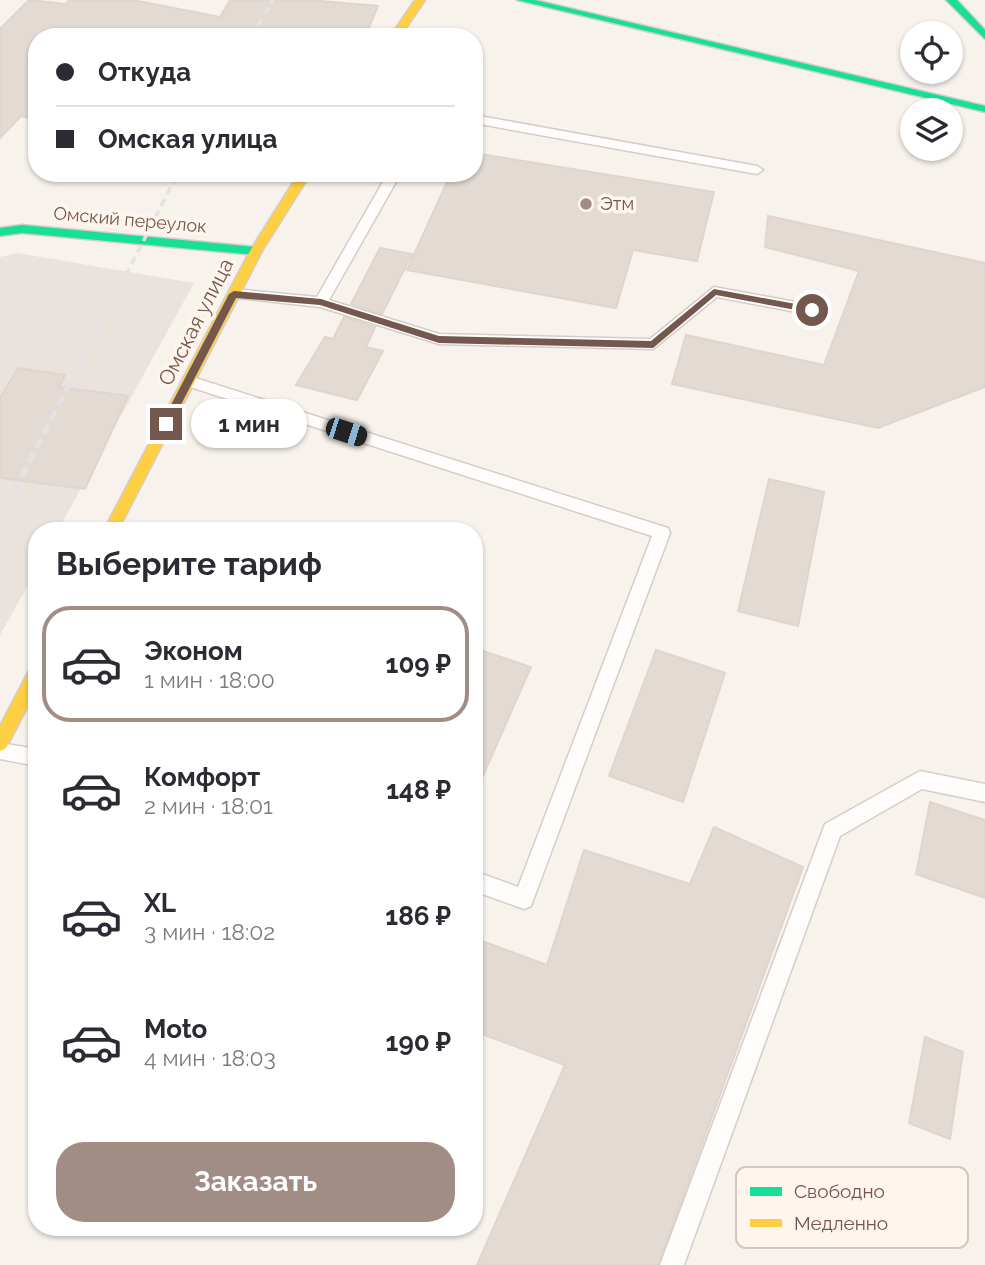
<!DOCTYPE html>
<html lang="ru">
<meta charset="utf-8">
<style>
:root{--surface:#fff;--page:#f7f7f7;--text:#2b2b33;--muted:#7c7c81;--line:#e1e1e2;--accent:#a28d85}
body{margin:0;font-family:Raleway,sans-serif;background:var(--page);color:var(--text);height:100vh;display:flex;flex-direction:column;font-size:26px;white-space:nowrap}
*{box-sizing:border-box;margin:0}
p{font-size:23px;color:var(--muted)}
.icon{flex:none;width:38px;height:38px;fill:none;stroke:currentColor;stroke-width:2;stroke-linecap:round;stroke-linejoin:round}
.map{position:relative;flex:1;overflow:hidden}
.drawer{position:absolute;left:28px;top:522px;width:455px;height:714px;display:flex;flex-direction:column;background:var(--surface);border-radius:28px;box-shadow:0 2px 5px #0004}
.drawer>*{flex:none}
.banner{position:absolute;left:28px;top:28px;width:455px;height:154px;border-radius:28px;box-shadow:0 2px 5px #0004;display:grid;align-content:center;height:154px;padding:0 28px;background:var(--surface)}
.buttons{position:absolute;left:900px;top:21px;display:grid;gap:14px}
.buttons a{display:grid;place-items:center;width:63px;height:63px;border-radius:50%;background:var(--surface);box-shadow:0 2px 5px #0004;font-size:35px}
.end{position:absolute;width:32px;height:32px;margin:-16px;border:9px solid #74574d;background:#fff;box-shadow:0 0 0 4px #fff}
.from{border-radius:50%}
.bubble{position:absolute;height:49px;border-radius:24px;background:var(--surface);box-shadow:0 2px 5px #0004;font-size:23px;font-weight:700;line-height:49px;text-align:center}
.car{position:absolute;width:21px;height:42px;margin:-21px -10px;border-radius:9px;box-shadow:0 0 5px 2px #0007;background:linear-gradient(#222 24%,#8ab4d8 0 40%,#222 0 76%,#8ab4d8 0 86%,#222 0)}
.banner b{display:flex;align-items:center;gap:24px;height:66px;font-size:26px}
.banner b+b{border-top:2px solid var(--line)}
.banner i{width:18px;height:18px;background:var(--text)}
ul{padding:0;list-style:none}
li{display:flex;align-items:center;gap:21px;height:116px;margin:0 14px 10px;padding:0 14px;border:4px solid transparent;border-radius:28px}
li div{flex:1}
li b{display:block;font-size:26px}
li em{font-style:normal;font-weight:700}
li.active{border-color:var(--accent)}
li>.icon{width:63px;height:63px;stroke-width:1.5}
h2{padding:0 28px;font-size:32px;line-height:84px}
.cta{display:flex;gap:14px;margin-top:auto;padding:14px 28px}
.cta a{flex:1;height:80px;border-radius:28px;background:var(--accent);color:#fff;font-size:28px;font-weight:700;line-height:80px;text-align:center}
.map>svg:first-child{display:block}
.industrial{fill:#eae2dd}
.building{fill:#e3dad4;stroke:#e0d5ce;stroke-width:2}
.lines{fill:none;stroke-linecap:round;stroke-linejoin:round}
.lane-casing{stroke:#d6cdc9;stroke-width:3}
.fast-casing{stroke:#d6cdc8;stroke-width:3}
.slow-casing{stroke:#d6cdc8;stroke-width:3}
.lane{fill:#fefdfc;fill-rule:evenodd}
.fast{fill:#16e098;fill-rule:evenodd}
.slow{fill:#ffcf43;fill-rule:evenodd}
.rail-far1{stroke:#e4e2e5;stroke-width:3.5;stroke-dasharray:8 5;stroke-linecap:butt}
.rail{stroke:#e4e2e5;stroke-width:5;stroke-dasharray:10 6;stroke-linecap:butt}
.route{fill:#74574d}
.poi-dot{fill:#a28d85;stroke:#fef6ee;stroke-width:2.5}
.labels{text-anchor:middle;stroke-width:7;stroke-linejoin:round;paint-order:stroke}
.far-poi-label{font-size:18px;fill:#74574d;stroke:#fef6ee;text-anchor:start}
.far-street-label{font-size:18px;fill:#74574d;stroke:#fef6ee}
.street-label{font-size:21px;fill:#74574d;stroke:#fef6ee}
.key{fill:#fef6ee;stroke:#d5c6be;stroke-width:2}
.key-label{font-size:19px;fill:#74574d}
</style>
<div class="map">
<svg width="985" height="1265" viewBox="0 0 985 1265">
<rect width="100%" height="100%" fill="#f7f2ec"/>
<path class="industrial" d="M17,253l177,30 -136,247h-21v39l-37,66v-378z"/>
<path class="building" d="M29,0l37,4 3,-4h64l87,17 10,-17h79l69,6 -13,31h-328v82l-16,-3 -21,22v-109z
M474,153l240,39 -17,69 -64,-11 -17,58 -209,-38 44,-97h23z
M768,216l217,47v124l-107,41 -206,-44 14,-49 138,30 35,-94 -94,-24z
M380,248l32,6 -30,60 -31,-10z
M344,317l31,10 -9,20 17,4 -26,49 -61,-15 29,-48 8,2z
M18,368l47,7 -6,12 69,9 -43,93 -85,-11v-80z
M769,479l55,13 -26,134 -60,-15z
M474,648l57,19 -57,129z
M656,650l69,23 -42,129 -74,-26z
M930,802l55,18v78l-69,-24z
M714,827l89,40 -145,398h-181l88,-200 -91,-34v-93l73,27 37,-115 106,34z
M925,1037l38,15 -13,87 -41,-16z"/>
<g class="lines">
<defs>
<path id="lane" d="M474,115l283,51 6,4 -6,4 -283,-51z
M388,173h13l-72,127 110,34 211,5 64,-52 98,18 7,5 -7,5 -95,-18 -64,52 -214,-5 -119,-37 -91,-10v-6l5,-2 83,8z
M189,376l479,152 2,5 -139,373 -7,3 -50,-18v-20l44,16 134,-351 -468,-151 -2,-4 2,-4z
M0,743l37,6v17l-37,-7z
M920,771l65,13v18l-63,-13 -82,47 -156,429h-24l165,-441z"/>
<path id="fast" d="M517,0h18l450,106v6z
M946,0h11l28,30v9z
M22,225l234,22 6,4 -6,4 -234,-22 -22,3v-8z"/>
<path id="slow" d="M415,0h10l-25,37h-10z
M299,173h12l-49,78 -144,279h-14l146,-279z
M37,665v23l-31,60 -6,3v-25l31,-59z"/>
</defs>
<use href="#lane" class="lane-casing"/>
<use href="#fast" class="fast-casing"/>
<use href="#slow" class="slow-casing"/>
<use href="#lane" class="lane"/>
<use href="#fast" class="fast"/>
<use href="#slow" class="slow"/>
<path class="rail-far1" d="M251,37l22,-37
M102,322l76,-149"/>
<path class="rail" d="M0,519l102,-199"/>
</g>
<path class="route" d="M714,289l98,18 4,3 -4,3 -96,-18 -63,53 -214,-5 -119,-38 -84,-7 -66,128 -9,-2 68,-130 5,-3 87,8 118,37 212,5z"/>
<circle class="poi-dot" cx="586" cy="204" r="7"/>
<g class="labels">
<g class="far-poi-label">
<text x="600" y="210">Этм</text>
</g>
<g class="far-street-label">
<text transform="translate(130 220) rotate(5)" y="6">Омский переулок</text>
</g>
<g class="street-label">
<text transform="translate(196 322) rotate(-63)" y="7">Омская улица</text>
</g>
</g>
<rect x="736" y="1167" width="232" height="81" rx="10" class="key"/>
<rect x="750" y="1187" width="32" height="9" fill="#16e098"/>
<rect x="750" y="1219" width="32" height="8" fill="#ffcf43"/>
<g class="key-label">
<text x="794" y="1198">Свободно</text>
<text x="794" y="1230">Медленно</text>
</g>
</svg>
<div class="buttons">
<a><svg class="icon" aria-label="locate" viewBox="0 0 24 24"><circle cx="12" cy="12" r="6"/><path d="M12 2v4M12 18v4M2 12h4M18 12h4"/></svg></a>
<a><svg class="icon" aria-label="layers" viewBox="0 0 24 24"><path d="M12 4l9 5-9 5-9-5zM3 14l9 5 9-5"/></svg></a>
</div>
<i class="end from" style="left:812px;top:310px"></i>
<i class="end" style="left:166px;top:424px"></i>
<div class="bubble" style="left:191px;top:399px;width:116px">1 мин</div>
<i class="car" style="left:346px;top:432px;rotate:108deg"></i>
<div class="banner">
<b><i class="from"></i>Откуда</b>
<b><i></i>Омская улица</b>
</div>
<section class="drawer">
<h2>Выберите тариф</h2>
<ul>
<li class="active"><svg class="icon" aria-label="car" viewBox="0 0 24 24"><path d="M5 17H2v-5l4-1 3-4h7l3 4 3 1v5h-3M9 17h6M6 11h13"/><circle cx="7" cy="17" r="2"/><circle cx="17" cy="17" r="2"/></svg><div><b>Эконом</b><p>1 мин · 18:00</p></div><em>109 ₽</em></li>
<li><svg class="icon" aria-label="car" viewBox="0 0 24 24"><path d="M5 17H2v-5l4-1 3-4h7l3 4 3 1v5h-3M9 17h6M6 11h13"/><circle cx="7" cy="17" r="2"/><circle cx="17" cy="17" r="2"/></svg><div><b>Комфорт</b><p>2 мин · 18:01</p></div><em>148 ₽</em></li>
<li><svg class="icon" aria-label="car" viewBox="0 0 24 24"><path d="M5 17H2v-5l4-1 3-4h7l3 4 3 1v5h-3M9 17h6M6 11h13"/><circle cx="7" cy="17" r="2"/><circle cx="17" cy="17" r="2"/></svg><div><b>XL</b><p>3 мин · 18:02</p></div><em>186 ₽</em></li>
<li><svg class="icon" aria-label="car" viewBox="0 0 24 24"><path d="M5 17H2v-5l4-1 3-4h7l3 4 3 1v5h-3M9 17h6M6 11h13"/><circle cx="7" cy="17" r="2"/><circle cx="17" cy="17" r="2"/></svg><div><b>Moto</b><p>4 мин · 18:03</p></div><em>190 ₽</em></li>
</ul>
<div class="cta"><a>Заказать</a></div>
</section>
</div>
